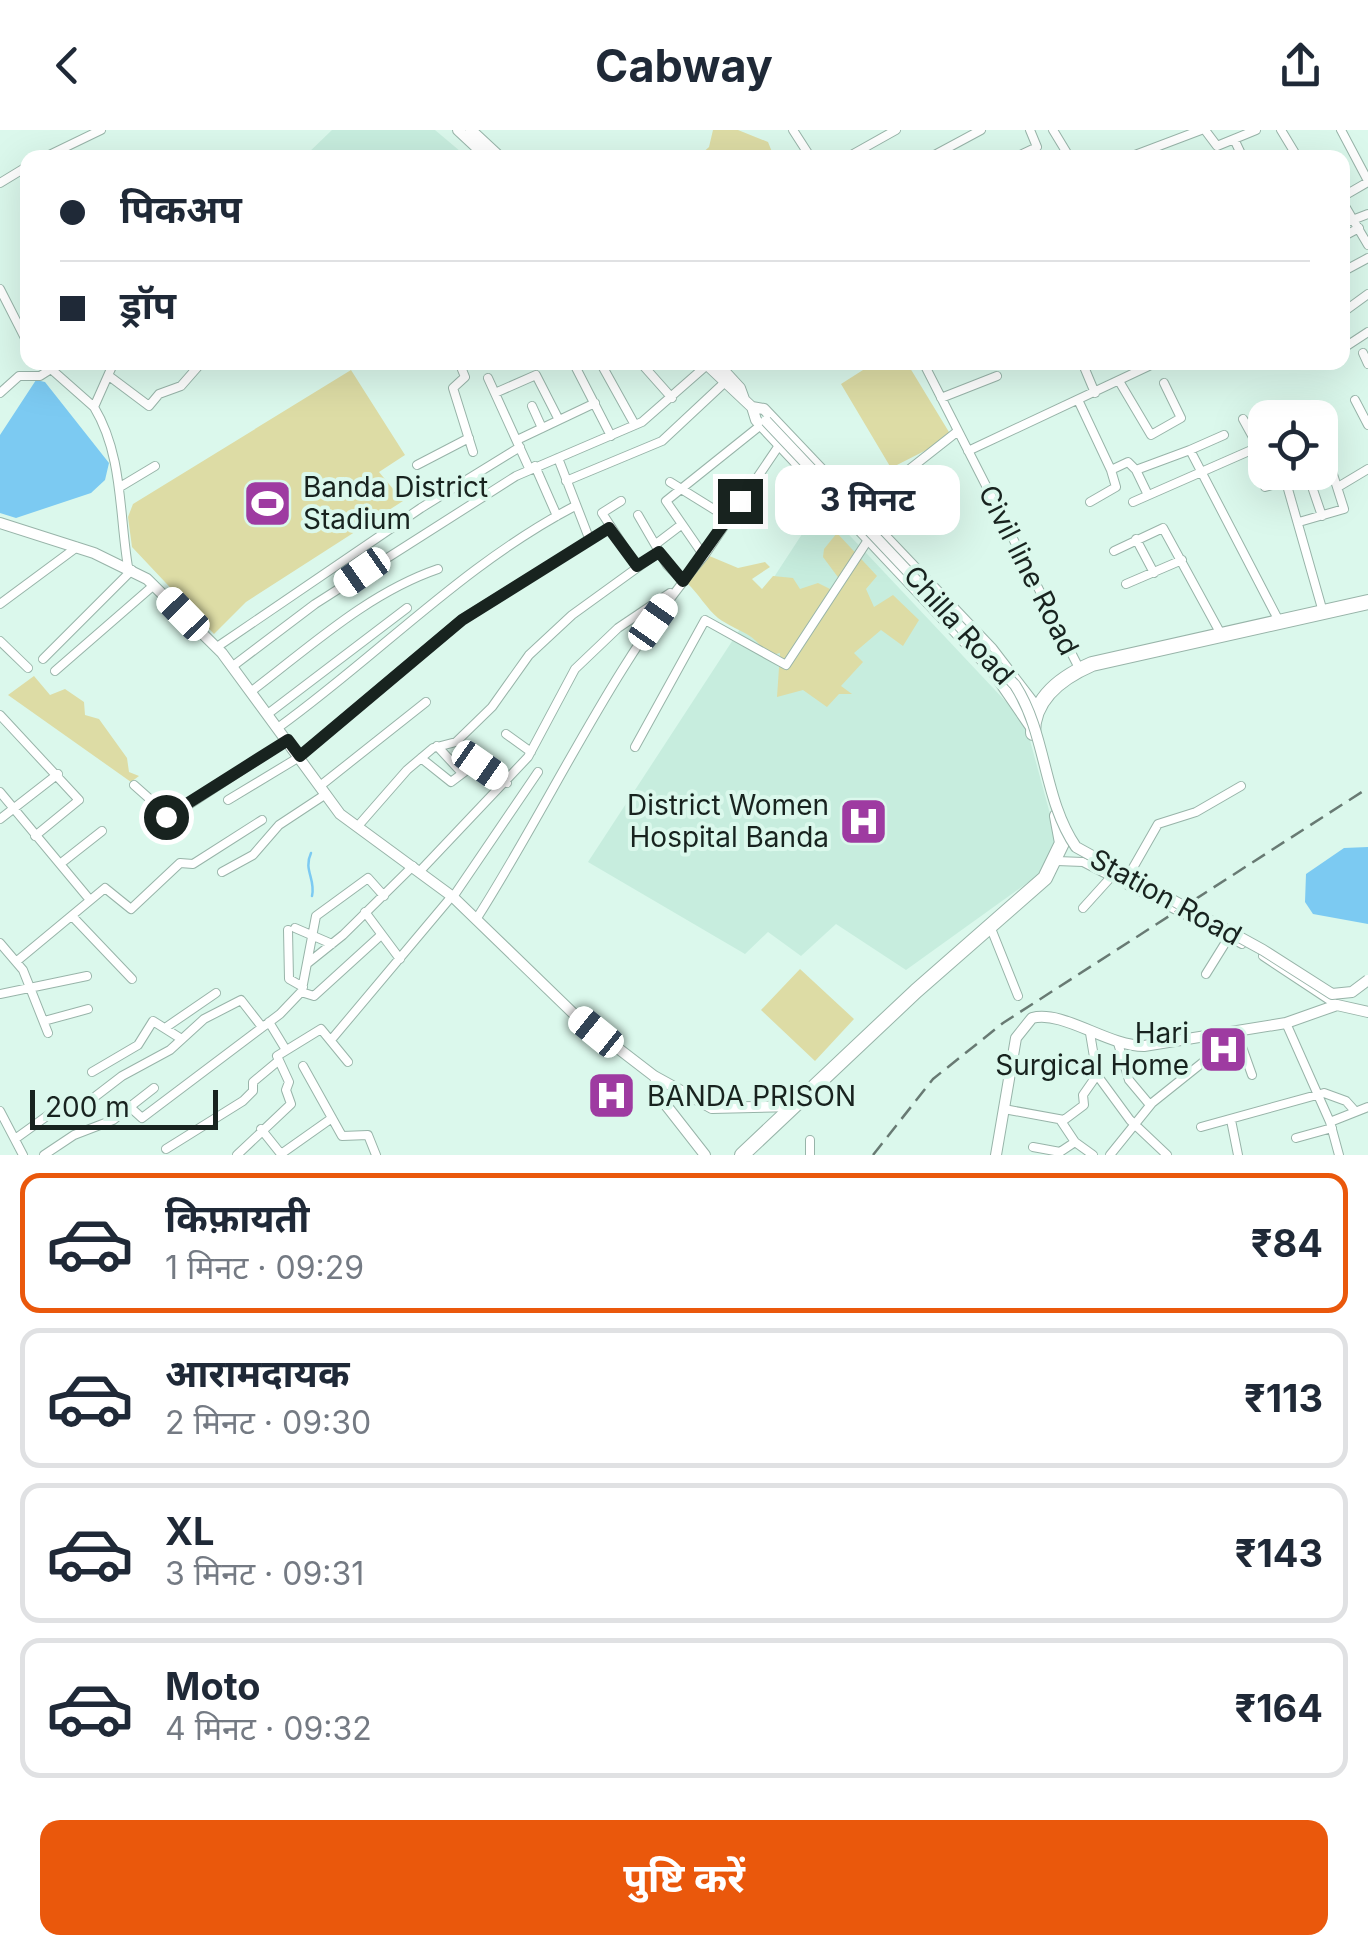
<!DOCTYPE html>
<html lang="hi">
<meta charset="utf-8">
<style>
:root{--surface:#fff;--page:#f6f6f7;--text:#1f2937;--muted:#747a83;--line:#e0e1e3;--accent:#ea580c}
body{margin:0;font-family:Inter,"Noto Sans Devanagari",sans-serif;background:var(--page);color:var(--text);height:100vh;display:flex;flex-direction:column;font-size:38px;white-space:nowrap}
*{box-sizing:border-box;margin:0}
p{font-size:32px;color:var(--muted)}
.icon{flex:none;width:55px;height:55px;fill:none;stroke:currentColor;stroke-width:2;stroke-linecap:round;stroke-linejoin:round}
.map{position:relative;height:1025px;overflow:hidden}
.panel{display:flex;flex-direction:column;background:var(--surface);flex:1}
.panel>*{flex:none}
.guide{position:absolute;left:20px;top:20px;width:1330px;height:220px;border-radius:20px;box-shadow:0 10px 40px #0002;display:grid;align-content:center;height:220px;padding:0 40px;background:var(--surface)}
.buttons{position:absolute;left:1248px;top:270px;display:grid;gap:20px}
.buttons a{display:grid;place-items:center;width:90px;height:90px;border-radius:20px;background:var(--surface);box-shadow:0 10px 40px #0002;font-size:50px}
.scale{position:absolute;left:30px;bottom:25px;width:188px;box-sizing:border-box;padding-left:10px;border:5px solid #18231f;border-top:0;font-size:28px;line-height:35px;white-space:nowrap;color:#18231f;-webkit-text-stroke:8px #dbf8ec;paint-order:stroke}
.end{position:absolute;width:45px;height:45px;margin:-22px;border:12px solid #18231f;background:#fff;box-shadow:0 0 0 5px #fff}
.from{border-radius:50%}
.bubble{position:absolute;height:70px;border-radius:20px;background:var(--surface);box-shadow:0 10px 40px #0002;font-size:32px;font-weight:700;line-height:70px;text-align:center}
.car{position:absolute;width:30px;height:60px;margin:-30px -15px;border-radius:12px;box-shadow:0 0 8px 2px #0007;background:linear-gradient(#fff 24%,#345 0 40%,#fff 0 76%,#345 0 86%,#fff 0)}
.guide b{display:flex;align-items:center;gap:35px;height:95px;font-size:38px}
.guide b+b{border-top:2px solid var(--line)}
.guide i{width:25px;height:25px;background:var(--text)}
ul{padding:18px 0 0;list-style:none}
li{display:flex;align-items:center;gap:30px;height:140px;margin:0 20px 15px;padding:0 20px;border:5px solid var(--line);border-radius:20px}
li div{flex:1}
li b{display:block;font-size:38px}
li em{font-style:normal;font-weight:700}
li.current{border-color:var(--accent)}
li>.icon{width:90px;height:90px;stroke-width:1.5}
.primary-button{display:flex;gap:20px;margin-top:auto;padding:20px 40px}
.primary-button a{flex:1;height:115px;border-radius:20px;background:var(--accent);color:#fff;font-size:40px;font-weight:700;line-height:115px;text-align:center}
header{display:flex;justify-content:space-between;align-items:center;height:130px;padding:0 40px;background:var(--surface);font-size:45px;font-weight:700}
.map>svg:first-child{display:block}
.built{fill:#c7edde}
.green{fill:#dddca5}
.water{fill:#7ccaf2}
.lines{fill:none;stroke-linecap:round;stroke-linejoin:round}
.stream{stroke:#7ccaf2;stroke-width:2.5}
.street-casing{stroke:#98b4a9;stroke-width:10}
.secondary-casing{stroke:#98b4a9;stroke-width:12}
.highway-casing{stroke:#98b4a9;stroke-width:16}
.street{stroke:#fff;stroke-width:8}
.secondary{stroke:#fff;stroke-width:10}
.highway{stroke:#fff;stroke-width:14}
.rail{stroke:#687a73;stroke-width:2.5;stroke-dasharray:15 8;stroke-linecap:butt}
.secondary-bridge-casing{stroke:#98b4a9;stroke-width:12;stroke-linecap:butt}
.secondary-bridge{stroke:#fff;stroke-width:10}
.route{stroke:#18231f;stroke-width:12}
.labels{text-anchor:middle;stroke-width:8;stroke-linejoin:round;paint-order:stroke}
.poi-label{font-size:28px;fill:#18231f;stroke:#dbf8ec;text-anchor:start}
.street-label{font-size:28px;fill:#18231f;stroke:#dbf8ec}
</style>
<header><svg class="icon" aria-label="back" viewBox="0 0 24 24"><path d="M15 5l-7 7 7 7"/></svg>Cabway<svg class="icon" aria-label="share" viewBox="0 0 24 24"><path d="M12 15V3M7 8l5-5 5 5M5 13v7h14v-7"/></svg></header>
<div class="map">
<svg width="1368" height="1025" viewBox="0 0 1368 1025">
<rect width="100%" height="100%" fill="#dbf8ec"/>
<path class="built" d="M332,0h103l32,27h-163z
M821,375l204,217 33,121 -17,30 -135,97 -70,-46 -35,32 -33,-24 -23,22 -157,-92z"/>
<path class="green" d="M713,0h25l30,12 4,10 -4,5h-70l11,-10z
M874,233h33l45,74 -61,31 -50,-84z
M351,240l54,85 -26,17 24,29 -157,101 -32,32 -82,-87 -4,-30 5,-13z
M837,403l40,43 -11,13 8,18 19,-12 26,25 -16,26 -22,-16 -27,23 9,9 -22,24 11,8h-13l-12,13 -24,-17 -26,7 3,-44 -13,3c-12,-24 -28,-23 -49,-38 -11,-9 -20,-25 -31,-35l20,-28 31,13 27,-6 5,5 -18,12 10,10 11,-13 20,2 7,11 18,-6 16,8 9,-7 -20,-27 1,-8z
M34,546l16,19 15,-6 19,13 1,13 14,4 28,39 2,14 10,4 -8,6 -123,-87z
M800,839l54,50 -39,42 -54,-51z"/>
<path class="water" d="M36,250l9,2 64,81 -4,17 -14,13 -75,25 -16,-5v-78z
M1368,717v77l-55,-10 -8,-12 1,-28 38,-26z"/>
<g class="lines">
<path class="stream" d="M311,723c-8,17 5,26 1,43"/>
<defs>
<path id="street" d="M793,0l18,28
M1053,0l17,28
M1205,0l12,16 39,-16
M1281,0l17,28
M1341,0l27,51
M1234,9l9,19
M43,28l58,-28
M846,28l50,-28
M929,28l52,-28
M1014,28l23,-11 -7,-17
M1127,28l74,-28
M0,53l28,-17
M1342,67l26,-15
M1342,71l26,44
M1342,94l26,-10
M1342,107l17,-9
M1342,142l26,-14
M0,159l28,55
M1342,183l26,-19
M1342,219l26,-17
M1363,223l5,11
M459,232l6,15 -12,11 20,64
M573,232l38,74
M600,232l35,63
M640,232l32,36
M923,232l157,308
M1082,232l13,31
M109,246l40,30 10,-12 22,-8 21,-24
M488,248l41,90
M1119,251l32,54 30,-17 -17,-35
M0,263l19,-17h21l11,-7 43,38 20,-45
M495,263l41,-18 23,45
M941,268l56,-22
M1355,270l13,25
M1079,272l32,68 17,-8 8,8 54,-20 89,171
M532,276l10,22
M94,277c29,48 25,106 34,160
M1243,289l22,40
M517,310l78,-37
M1190,320l34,-15
M968,321l181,-85
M558,328l31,80
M417,335l52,-27
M535,336l22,50
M1136,340l12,25
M566,351l96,-40 61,-57
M670,352l58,36
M1286,352l37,130
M120,357l35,-21
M1265,357l43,-12 14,41
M1338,357l30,-18
M621,371l-19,12 35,54
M1090,372l26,-15 -5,-17
M1133,372l123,-54
M859,379l99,-78
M638,385l29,50 16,16
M1299,392l45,-13 -14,-44
M1136,409l18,34
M656,414l25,-19
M1114,421l49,-23 59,108
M704,426l76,-112
M1126,454l56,-24
M0,474l77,-57
M0,511l28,27
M217,517l204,-139 99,-61
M43,529l89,-89
M233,536l82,-62 201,-128 126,-54 65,-57
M55,541l99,-86
M253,560c58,-44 115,-97 185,-121
M269,583l138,-105
M0,585l79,85 -44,36
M279,597c101,-73 185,-163 296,-221
M506,604l25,18
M437,616l25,27
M635,617l70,-127 81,45 82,-125
M421,628l30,24 24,-18 32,19
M134,655l36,32 118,-77
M320,656l106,-84
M0,662l90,108
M228,670l68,-41 166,-140 147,-91
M0,689l58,-45
M358,696l49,-56 26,-22 23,-6 36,-35 37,-52 43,-40 87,-63
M1057,731l26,1 159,82
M60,734l42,-33
M420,741l108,-114 47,-88 43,-41 52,-35
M222,742l31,-17 26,-30 47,-31
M1126,750l32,-56 38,-12 45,-26
M453,767l85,-125
M1083,778l28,-31
M365,782l35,47
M72,786l60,63
M477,788c77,-121 134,-252 227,-362l-38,-55 95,-76
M990,796l28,70
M295,798l37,16
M288,800l1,49 14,8
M0,813l23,27 25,63
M1263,826l74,49
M17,831l88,-73 26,21 49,-46 13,1 69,-44
M308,833l35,-28 70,-69
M1206,844l23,-37
M303,854l13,-68 52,-38 16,18
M0,864l87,-18
M44,891l44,-12
M269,892l17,28
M1286,893l44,99 9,33
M165,898l51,-35
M1090,903l7,42 33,45 37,35
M1237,903l15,42
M331,910l121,-144
M1118,913l11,37 21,25
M303,936l39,70 26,-1 8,20
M92,942l46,-27 15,-24 27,17
M92,969l30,-23 48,-26 34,-31 37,-19 21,27
M131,978l11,10 138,-104 21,-22 13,4 66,-60
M1004,979l60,11 20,-15 -1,-10 14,-20
M0,981l23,44
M1231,990l7,35
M1061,991l14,21 18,13
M1330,992l38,-15
M1201,997l123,-34 22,8 9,10
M261,999l20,25 51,-36
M1296,1008l36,-10
M15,1009l50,-36
M1033,1017l27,5 15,-10
M166,1019l77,-48 10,-10v-9l24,-20
M44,1025l30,-20 39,-15 41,-32
M237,1025l54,-51 -5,-14 3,-8 -12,-26 44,-27 27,33
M810,1025v-15
M1110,1025l42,-52 55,-44"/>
<path id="secondary" d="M458,0l30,28
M471,0l30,28
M704,232l51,48
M716,232l24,26 4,11
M752,277l4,13 237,252 37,54
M752,277l12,2 228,240 46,60
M0,393l94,30 53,26 75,74 118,161 113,83 123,119 78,60 58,32 83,-2
M655,947l7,23 43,55
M996,1025l20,-117 16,-20c32,-8 75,28 112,28l142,-23 51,-18 31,7"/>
<path id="highway" d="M1033,603c0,-35 29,-56 59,-69l276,-62
M742,1025l174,-164 129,-113 17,-35 -5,-27"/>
</defs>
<use href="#street" class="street-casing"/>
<use href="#secondary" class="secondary-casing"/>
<use href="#highway" class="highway-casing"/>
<use href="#street" class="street"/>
<use href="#secondary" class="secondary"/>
<use href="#highway" class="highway"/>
<path class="rail" d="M873,1025l60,-76 70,-56 365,-235"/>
<defs>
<path id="secondary-bridge" d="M766,291l249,264c32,50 28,114 61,162l187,103 69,44 20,-2 16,-12"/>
</defs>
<use href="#secondary-bridge" class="secondary-bridge-casing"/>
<use href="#secondary-bridge" class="secondary-bridge"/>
</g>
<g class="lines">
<path class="route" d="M166,687l122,-77 12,16 162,-136 147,-92 28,38 22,-14 24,29 57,-80"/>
</g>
<defs>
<symbol id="stadium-square" viewBox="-11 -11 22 22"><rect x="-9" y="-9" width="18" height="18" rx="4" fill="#9e3ba1" stroke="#dbf8ec"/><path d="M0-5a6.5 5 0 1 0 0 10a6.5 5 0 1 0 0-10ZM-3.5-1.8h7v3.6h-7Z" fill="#fff"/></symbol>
<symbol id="hospital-square" viewBox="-11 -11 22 22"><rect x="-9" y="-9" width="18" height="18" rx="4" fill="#9e3ba1" stroke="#dbf8ec"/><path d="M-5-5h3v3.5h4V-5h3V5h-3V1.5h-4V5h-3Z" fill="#fff"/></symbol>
</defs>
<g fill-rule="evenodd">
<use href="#stadium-square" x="240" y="346" width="55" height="55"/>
<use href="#hospital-square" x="836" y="664" width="55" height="55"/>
<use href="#hospital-square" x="1196" y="892" width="55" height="55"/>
<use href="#hospital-square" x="584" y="938" width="55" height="55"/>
</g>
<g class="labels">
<g class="poi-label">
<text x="303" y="367">Banda District<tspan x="303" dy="32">Stadium</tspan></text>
<text x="829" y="685" text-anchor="end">District Women<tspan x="829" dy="32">Hospital Banda</tspan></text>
<text x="1189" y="913" text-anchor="end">Hari<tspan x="1189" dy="32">Surgical Home</tspan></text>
<text x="647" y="976">BANDA PRISON</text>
</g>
<g class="street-label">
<text transform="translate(1029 440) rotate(63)" y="10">Civil line Road</text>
<text transform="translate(959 495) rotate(48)" y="10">Chilla Road</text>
<text transform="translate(1166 767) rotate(29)" y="10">Station Road</text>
</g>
</g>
</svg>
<div class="buttons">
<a><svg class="icon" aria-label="locate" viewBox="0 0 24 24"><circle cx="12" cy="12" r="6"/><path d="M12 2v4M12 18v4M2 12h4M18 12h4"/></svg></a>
</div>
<div class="scale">200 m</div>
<i class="end from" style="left:166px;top:687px"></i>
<i class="end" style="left:740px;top:371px"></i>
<div class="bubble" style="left:775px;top:335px;width:185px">3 मिनट</div>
<i class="car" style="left:362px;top:442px;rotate:235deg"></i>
<i class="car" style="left:183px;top:484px;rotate:316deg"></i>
<i class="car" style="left:653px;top:492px;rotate:35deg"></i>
<i class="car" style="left:480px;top:635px;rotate:125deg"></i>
<i class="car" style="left:596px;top:902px;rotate:309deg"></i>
<div class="guide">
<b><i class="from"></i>पिकअप</b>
<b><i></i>ड्रॉप</b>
</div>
</div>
<section class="panel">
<ul>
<li class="current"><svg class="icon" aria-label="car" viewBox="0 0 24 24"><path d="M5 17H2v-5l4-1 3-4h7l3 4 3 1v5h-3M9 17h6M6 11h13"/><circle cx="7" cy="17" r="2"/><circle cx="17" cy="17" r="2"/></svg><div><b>किफ़ायती</b><p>1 मिनट · 09:29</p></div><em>₹84</em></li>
<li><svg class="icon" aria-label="car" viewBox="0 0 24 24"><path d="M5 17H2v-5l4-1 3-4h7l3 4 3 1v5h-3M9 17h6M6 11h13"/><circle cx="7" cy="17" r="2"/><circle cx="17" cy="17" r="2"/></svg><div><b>आरामदायक</b><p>2 मिनट · 09:30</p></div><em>₹113</em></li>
<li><svg class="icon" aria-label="car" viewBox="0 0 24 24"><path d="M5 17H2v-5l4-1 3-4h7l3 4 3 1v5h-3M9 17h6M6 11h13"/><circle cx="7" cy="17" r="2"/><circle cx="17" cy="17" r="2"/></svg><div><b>XL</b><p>3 मिनट · 09:31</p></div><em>₹143</em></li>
<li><svg class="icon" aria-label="car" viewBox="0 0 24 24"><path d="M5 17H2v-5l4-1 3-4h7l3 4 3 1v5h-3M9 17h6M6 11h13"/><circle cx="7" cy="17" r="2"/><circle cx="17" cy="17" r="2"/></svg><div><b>Moto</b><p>4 मिनट · 09:32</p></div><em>₹164</em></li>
</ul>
<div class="primary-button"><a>पुष्टि करें</a></div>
</section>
